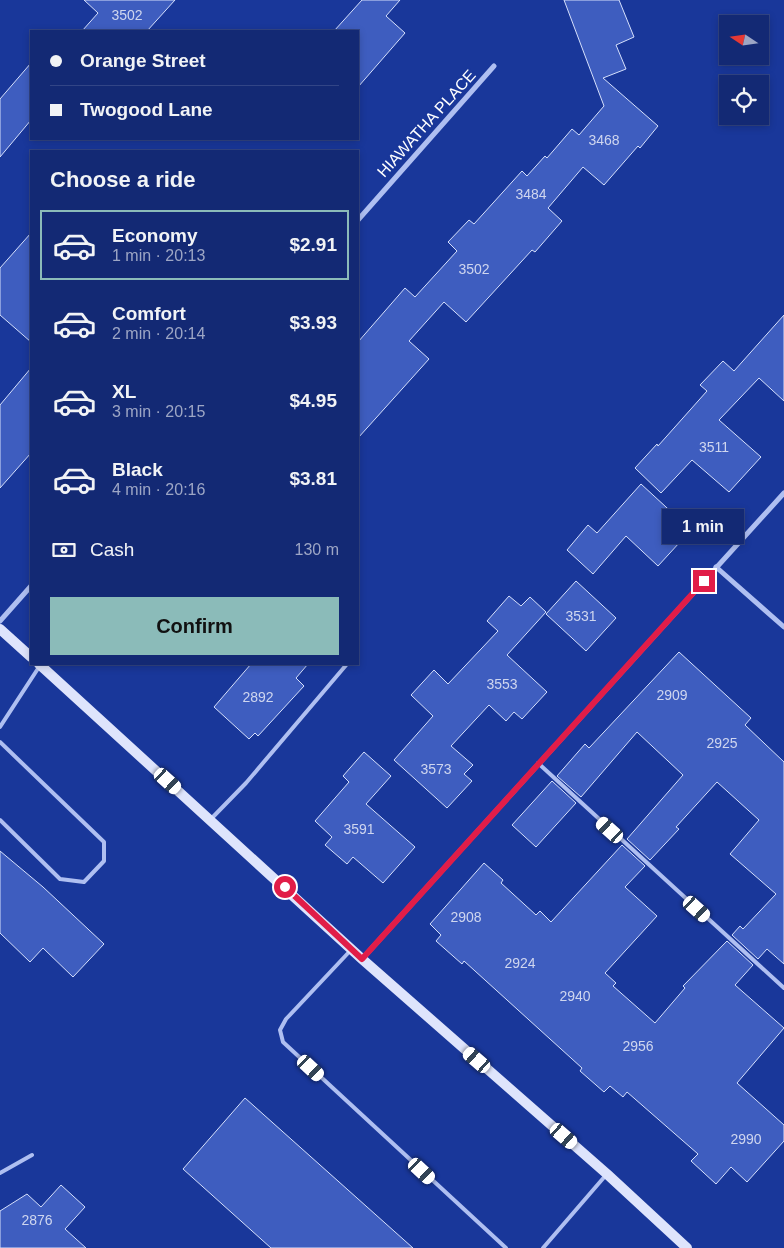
<!DOCTYPE html>
<meta charset="utf-8">
<style>
:root{--surface:#132974;--page:#20357c;--text:#f1f3f6;--muted:#9da6c5;--line:#324586;--accent:#8bbbb9}
body{margin:0;font-family:Helvetica,sans-serif;background:var(--page);color:var(--text);height:100vh;display:flex;flex-direction:column;font-size:19px;white-space:nowrap}
*{box-sizing:border-box;margin:0}
p{font-size:16px;color:var(--muted)}
.icon{flex:none;width:28px;height:28px;fill:none;stroke:currentColor;stroke-width:2;stroke-linecap:round;stroke-linejoin:round}
.map{position:relative;flex:1;overflow:hidden}
.panel{position:absolute;left:30px;top:150px;width:329px;height:515px;display:flex;flex-direction:column;background:var(--surface);border-radius:0px;box-shadow:0 2px 8px #0003,0 0 0 1px var(--line)}
.panel>*{flex:none}
.hud{position:absolute;left:30px;top:30px;width:329px;height:110px;border-radius:0px;box-shadow:0 2px 8px #0003,0 0 0 1px var(--line);display:grid;align-content:center;height:110px;padding:0 20px;background:var(--surface)}
.needle{width:32px;rotate:283deg}
.buttons{position:absolute;left:719px;top:15px;display:grid;gap:10px}
.buttons a{display:grid;place-items:center;width:50px;height:50px;border-radius:0px;background:var(--surface);box-shadow:0 2px 8px #0003,0 0 0 1px var(--line);font-size:25px}
.end{position:absolute;width:22px;height:22px;margin:-11px;border:6px solid #e11d48;background:#fff;box-shadow:0 0 0 2px #fff}
.from{border-radius:50%}
.bubble{position:absolute;height:35px;border-radius:0px;background:var(--surface);box-shadow:0 2px 8px #0003,0 0 0 1px var(--line);font-size:16px;font-weight:700;line-height:35px;text-align:center}
.car{position:absolute;width:15px;height:30px;margin:-15px -8px;border-radius:6px;box-shadow:0 0 4px 1px #0007;background:linear-gradient(#fff 24%,#345 0 40%,#fff 0 76%,#345 0 86%,#fff 0)}
.hud b{display:flex;align-items:center;gap:18px;height:48px;font-size:19px}
.hud b+b{border-top:1px solid var(--line)}
.hud i{width:12px;height:12px;background:var(--text)}
ul{padding:0;list-style:none}
li{display:flex;align-items:center;gap:15px;height:70px;margin:0 10px 8px;padding:0 10px;border:2px solid transparent;border-radius:0px}
li div{flex:1}
li b{display:block;font-size:19px}
li em{font-style:normal;font-weight:700}
li.current{border-color:var(--accent)}
li>.icon{width:45px;height:45px;stroke-width:1.5}
h2{padding:0 20px;font-size:22px;line-height:60px}
.pay{display:flex;align-items:center;gap:12px;height:55px;padding:0 20px;font-size:19px}
.pay p{margin-inline-start:auto}
.cta{display:flex;gap:10px;margin-top:auto;padding:10px 20px}
.cta a{flex:1;height:58px;border-radius:0px;background:var(--accent);color:#111;font-size:20px;font-weight:700;line-height:58px;text-align:center}
.map>svg:first-child{display:block}
.building{fill:#3e5dbf;stroke:#d6e0fc}
.lines{fill:none;stroke-linecap:round;stroke-linejoin:round}
.lane{stroke:#afbff1;stroke-width:4}
.street{stroke:#afbff1;stroke-width:5}
.secondary{stroke:#dee4fc;stroke-width:10}
.route{stroke:#e11d48;stroke-width:6}
.labels{text-anchor:middle;stroke-width:4;stroke-linejoin:round;paint-order:stroke}
.number-label{font-size:14px;fill:#cfd6ef}
.street-label{font-size:16px;fill:#fff;stroke:#19379a}
</style>
<div class="map">
<svg width="784" height="1248" viewBox="0 0 784 1248">
<rect width="100%" height="100%" fill="#19379a"/>
<path class="building" d="M84,0h91l-28,31h-65l16,-18z
M362,0h38l-14,16 19,17 -47,54v-56h-24z
M564,0h55l15,37 -18,8 10,24 -23,9 55,48 -18,22 -2,-2 -34,39 -21,-18 -35,41 14,13 -27,31 -3,-2 -66,72 -22,-20 -35,39 20,18 -71,79v-96l47,-54 10,9 42,-46 -9,-9 21,-22 5,4 48,-53 5,5 18,-20 2,2 25,-29 7,6 25,-29z
M31,63v57l-31,37v-58z
M31,233v109l-31,-27v-47z
M784,315v86l-25,-23 -40,42 42,37 -32,35 -37,-32 -31,33 -26,-25 22,-24 1,2 49,-55 -7,-6 23,-24 11,10z
M31,368v85l-31,35v-83z
M641,484l50,46 -33,36 -32,-30 -33,38 -26,-24 21,-25 9,8z
M576,581l40,37 -30,33 -40,-37z
M509,596l12,10 9,-9 16,15 -39,43 40,37 -25,27 -8,-7 -8,9 -17,-16 -38,41 22,19 -9,9 8,7 -25,27 -53,-48 39,-44 -22,-21 23,-25 14,14 50,-53 -11,-10z
M679,652l72,66 -6,7 39,37v202l-17,-15 -9,10 -26,-24 8,-9 3,3 33,-35 -46,-40 29,-34 -42,-38 -41,45 3,2 -29,31 -23,-21 56,-64 -46,-43 -56,65 -24,-21 28,-32 4,4z
M251,664h57l-12,14 8,8 -46,50 -3,-3 -6,6 -35,-32z
M364,752l27,24 -25,28 49,43 -32,36 -30,-26 -6,7 -22,-19 7,-8 -17,-16 34,-39 -6,-6z
M552,781l24,22 -40,44 -24,-22z
M622,845l23,21 -20,21 32,29 -52,57 11,10 -3,3 42,37 30,-35 -2,-2 44,-45 26,24 -18,20 49,43 -47,55 47,42v16l-37,41 -16,-15 -15,17 -25,-23 7,-7 -71,-62 -4,5 -13,-11 -6,6 -24,-21 2,-3 -118,-107 -2,3 -26,-23 5,-6 -11,-11 54,-61 19,17 -2,3 35,32 4,-4 11,11z
M0,851l43,36 61,57 -31,33 -30,-29 -13,14 -30,-29z
M245,1098l168,150h-142l-88,-79z
M61,1185l24,22 -20,22 21,19h-86v-37l27,-17 14,13z"/>
<g class="lines">
<path class="lane" d="M0,727l39,-60
M0,742l104,100v19l-20,21 -24,-3 -60,-59
M538,763l246,225
M210,820l36,-37 101,-119
M350,951l-64,68 -6,11 3,12 223,206
M0,1173l32,-18
M543,1248l63,-73"/>
<path class="street" d="M358,220l136,-154
M716,567l68,60
M0,621l31,-35
M362,959l422,-466"/>
<path class="secondary" d="M0,629l31,28
M39,664l323,295 245,215 80,74"/>
</g>
<g class="lines">
<path class="route" d="M285,887l77,72 342,-378"/>
</g>
<g class="labels">
<g class="number-label">
<text x="127" y="20">3502</text>
<text x="604" y="145">3468</text>
<text x="531" y="199">3484</text>
<text x="474" y="274">3502</text>
<text x="714" y="452">3511</text>
<text x="581" y="621">3531</text>
<text x="502" y="689">3553</text>
<text x="672" y="700">2909</text>
<text x="258" y="702">2892</text>
<text x="722" y="748">2925</text>
<text x="436" y="774">3573</text>
<text x="359" y="834">3591</text>
<text x="466" y="922">2908</text>
<text x="520" y="968">2924</text>
<text x="575" y="1001">2940</text>
<text x="638" y="1051">2956</text>
<text x="746" y="1144">2990</text>
<text x="37" y="1225">2876</text>
</g>
<g class="street-label">
<text transform="translate(426 123) rotate(-48)" y="6">HIAWATHA PLACE</text>
</g>
</g>
</svg>
<div class="buttons">
<a><svg class="needle" viewBox="-14 -14 28 28"><path d="M0-13l5 13h-10z" fill="#e53935"/><path d="M0 13l5-13h-10z" fill="#9da6c5"/></svg></a>
<a><svg class="icon" aria-label="locate" viewBox="0 0 24 24"><circle cx="12" cy="12" r="6"/><path d="M12 2v4M12 18v4M2 12h4M18 12h4"/></svg></a>
</div>
<i class="end from" style="left:285px;top:887px"></i>
<i class="end" style="left:704px;top:581px"></i>
<div class="bubble" style="left:662px;top:509px;width:82px">1 min</div>
<i class="car" style="left:168px;top:781px;rotate:132deg"></i>
<i class="car" style="left:610px;top:830px;rotate:312deg"></i>
<i class="car" style="left:697px;top:909px;rotate:132deg"></i>
<i class="car" style="left:477px;top:1060px;rotate:311deg"></i>
<i class="car" style="left:311px;top:1068px;rotate:133deg"></i>
<i class="car" style="left:564px;top:1136px;rotate:131deg"></i>
<i class="car" style="left:422px;top:1171px;rotate:133deg"></i>
<div class="hud">
<b><i class="from"></i>Orange Street</b>
<b><i></i>Twogood Lane</b>
</div>
<section class="panel">
<h2>Choose a ride</h2>
<ul>
<li class="current"><svg class="icon" aria-label="car" viewBox="0 0 24 24"><path d="M5 17H2v-5l4-1 3-4h7l3 4 3 1v5h-3M9 17h6M6 11h13"/><circle cx="7" cy="17" r="2"/><circle cx="17" cy="17" r="2"/></svg><div><b>Economy</b><p>1 min · 20:13</p></div><em>$2.91</em></li>
<li><svg class="icon" aria-label="car" viewBox="0 0 24 24"><path d="M5 17H2v-5l4-1 3-4h7l3 4 3 1v5h-3M9 17h6M6 11h13"/><circle cx="7" cy="17" r="2"/><circle cx="17" cy="17" r="2"/></svg><div><b>Comfort</b><p>2 min · 20:14</p></div><em>$3.93</em></li>
<li><svg class="icon" aria-label="car" viewBox="0 0 24 24"><path d="M5 17H2v-5l4-1 3-4h7l3 4 3 1v5h-3M9 17h6M6 11h13"/><circle cx="7" cy="17" r="2"/><circle cx="17" cy="17" r="2"/></svg><div><b>XL</b><p>3 min · 20:15</p></div><em>$4.95</em></li>
<li><svg class="icon" aria-label="car" viewBox="0 0 24 24"><path d="M5 17H2v-5l4-1 3-4h7l3 4 3 1v5h-3M9 17h6M6 11h13"/><circle cx="7" cy="17" r="2"/><circle cx="17" cy="17" r="2"/></svg><div><b>Black</b><p>4 min · 20:16</p></div><em>$3.81</em></li>
</ul>
<div class="pay"><svg class="icon" aria-label="cash" viewBox="0 0 24 24"><path d="M3 7h18v10H3z"/><circle cx="12" cy="12" r="2"/></svg>Cash<p>130 m</p></div>
<div class="cta"><a>Confirm</a></div>
</section>
</div>
